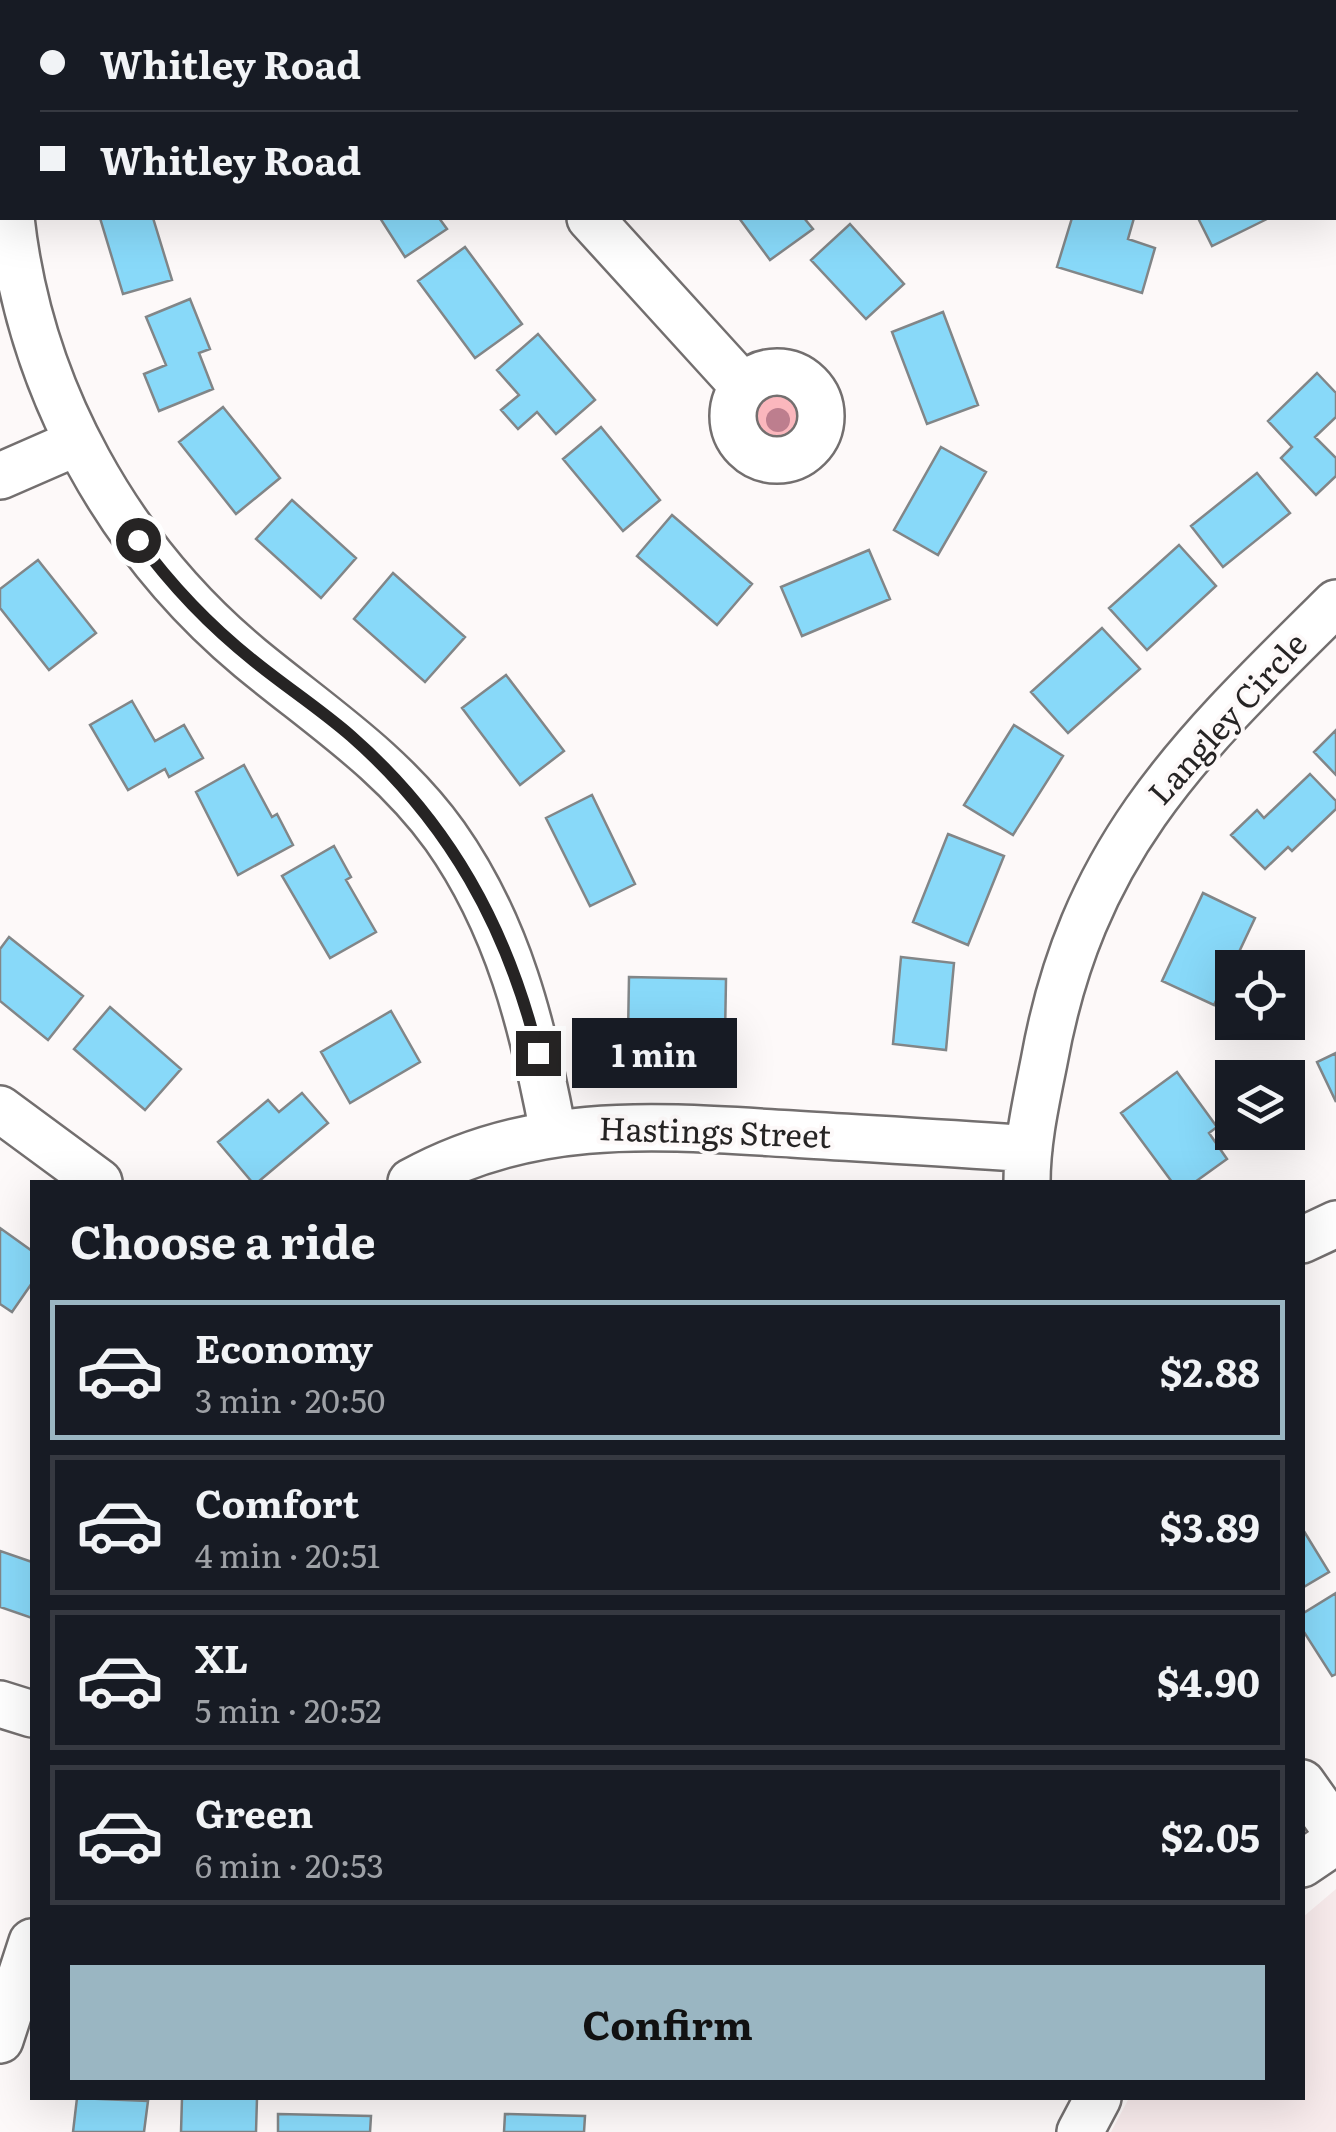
<!DOCTYPE html>
<meta charset="utf-8">
<style>
:root{--surface:#171b24;--page:#20242c;--text:#f1f3f6;--muted:#9ea1a6;--line:#363941;--accent:#9ab6c2}
body{margin:0;font-family:Literata,serif;background:var(--page);color:var(--text);height:100vh;display:flex;flex-direction:column;font-size:38px;white-space:nowrap}
*{box-sizing:border-box;margin:0}
p{font-size:32px;color:var(--muted)}
.icon{flex:none;width:55px;height:55px;fill:none;stroke:currentColor;stroke-width:2;stroke-linecap:round;stroke-linejoin:round}
.map{position:relative;flex:1;overflow:hidden}
.details{position:absolute;left:30px;top:1180px;width:1275px;height:920px;display:flex;flex-direction:column;background:var(--surface);border-radius:0px;box-shadow:0 10px 40px #0002}
.details>*{flex:none}
.top-card{position:absolute;left:0px;top:0px;width:1338px;height:220px;box-shadow:0 10px 40px #0002;display:grid;align-content:center;height:220px;padding:0 40px;background:var(--surface)}
.fabs{position:absolute;left:1215px;top:950px;display:grid;gap:20px}
.fabs a{display:grid;place-items:center;width:90px;height:90px;border-radius:0px;background:var(--surface);box-shadow:0 10px 40px #0002;font-size:50px}
.end{position:absolute;width:45px;height:45px;margin:-22px;border:12px solid #262424;background:#fff;box-shadow:0 0 0 5px #fff}
.from{border-radius:50%}
.bubble{position:absolute;height:70px;border-radius:0px;background:var(--surface);box-shadow:0 10px 40px #0002;font-size:32px;font-weight:700;line-height:70px;text-align:center}
.top-card b{display:flex;align-items:center;gap:35px;height:95px;font-size:38px}
.top-card b+b{border-top:2px solid var(--line)}
.top-card i{width:25px;height:25px;background:var(--text)}
ul{padding:0;list-style:none}
li{display:flex;align-items:center;gap:30px;height:140px;margin:0 20px 15px;padding:0 20px;border:5px solid var(--line);border-radius:0px}
li div{flex:1}
li b{display:block;font-size:38px}
li em{font-style:normal;font-weight:700}
li.selected{border-color:var(--accent)}
li>.icon{width:90px;height:90px;stroke-width:1.5}
h2{padding:0 40px;font-size:45px;line-height:120px}
.primary-button{display:flex;gap:20px;margin-top:auto;padding:20px 40px}
.primary-button a{flex:1;height:115px;border-radius:0px;background:var(--accent);color:#111;font-size:40px;font-weight:700;line-height:115px;text-align:center}
.map>svg:first-child{display:block}
.built{fill:#f8ebec}
.green{fill:#fbb7bd}
.building{fill:#88d9f9;stroke:#828688;stroke-width:2.5}
.lines{fill:none;stroke-linecap:round;stroke-linejoin:round}
.minor-casing{stroke:#736f6f;stroke-width:50}
.minor{stroke:#fff;stroke-width:45}
.tree{fill:#bd7e8e}
.route{stroke:#262424;stroke-width:12}
.labels{text-anchor:middle;stroke-width:8;stroke-linejoin:round;paint-order:stroke}
.street-label{font-size:32px;fill:#262424;stroke:#fdf9f9}
</style>
<div class="map">
<svg width="1336" height="2132" viewBox="0 0 1336 2132">
<rect width="100%" height="100%" fill="#fdf9f9"/>
<path class="built" d="M1336,1889v243h-225l18,-34h173l1,-181z"/>
<path class="green" d="M752 420a25 25 0 1 1 50 0a25 25 0 1 1-50 0Z"/>
<path class="building" d="M100,218h53l19,62 -49,14z
M380,218h59l8,11 -42,28z
M739,218h65l9,11 -43,31z
M1072,218h62l-6,21 27,9 -13,45 -85,-26z
M1198,218h71l-57,28z
M850,224l54,60 -38,35 -55,-59z
M465,247l57,77 -47,34 -57,-77z
M190,299l20,50 -11,4 14,36 -54,22 -15,-37 22,-9 -20,-48z
M943,312l35,93 -51,19 -35,-92z
M538,334l57,66 -39,34 -19,-22 -19,17 -17,-19 18,-15 -22,-25z
M1317,373l19,20v24l-21,20 21,21v18l-20,19 -35,-37 11,-11 -24,-26z
M223,407l57,71 -44,36 -57,-72z
M601,427l59,73 -37,31 -60,-72z
M941,447l45,25 -48,83 -44,-25z
M1257,473l33,40 -67,54 -32,-41z
M292,500l64,58 -35,40 -65,-59z
M672,515l80,69 -35,41 -80,-69z
M1179,545l37,41 -69,64 -38,-42z
M869,550l21,49 -88,37 -21,-49z
M38,560l58,73 -47,37 -49,-62v-19z
M393,573l72,64 -40,45 -71,-63z
M1102,628l38,41 -72,64 -37,-41z
M506,675l58,76 -44,34 -58,-77z
M132,701l23,40 29,-16 19,33 -34,19 -4,-8 -37,21 -38,-65z
M1014,725l49,31 -50,79 -49,-30z
M1336,730v45l-22,-23z
M244,765l28,52 5,-3 16,31 -55,30 -42,-83z
M1310,774l26,27v8l-44,42 -4,-4 -23,22 -34,-34 26,-25 7,8z
M592,795l43,89 -45,22 -44,-88z
M948,834l56,22 -36,89 -55,-23z
M334,846l17,31 -5,3 30,52 -46,26 -48,-82z
M1203,893l52,25 -41,87 -52,-24z
M9,937l74,59 -35,44 -48,-39v-52z
M901,957l53,6 -8,87 -53,-6z
M629,977l97,2 -1,58 -97,-2z
M110,1007l71,62 -36,41 -71,-61z
M391,1011l29,51 -70,41 -29,-51z
M1336,1053v49l-19,-40z
M1177,1072l40,55 -8,6 18,26 -32,23h-23l-51,-69z
M302,1093l26,30 -70,59h-6l-34,-40 50,-42 11,12z
M0,1228l32,23v32l-20,29 -12,-8z
M1302,1528l27,44 -27,16z
M0,1551l32,11v56l-32,-11z
M1336,1593v81l-4,2 -30,-47v-15z
M77,2098l71,3 -4,31h-71z
M182,2098h75l-1,34h-75z
M278,2114l93,2 -1,16h-92z
M505,2114l80,2 -1,16h-80z"/>
<g class="lines">
<defs>
<path id="minor" d="M440,0l2,2
M1174,0l5,2
M19,2l1,-2
M1134,2l5,-2
M1256,2l8,-2
M11,218c19,171 107,330 239,440 69,57 142,104 195,178 63,89 88,190 108,296
M590,218l153,168
M733 416a44 44 0 1 1 88 0a44 44 0 1 1-88 0Z
M0,476l78,-34
M0,1109l99,73
M411,1182c123,-68 247,-56 381,-48 79,5 158,9 237,15
M1027,1182c0,-40 9,-80 17,-120 38,-213 145,-314 292,-459
M1302,1240l34,-16
M0,1704l32,10
M1302,1783l34,48
M1302,1864l34,-23
M0,2040l32,-98
M1080,2132l18,-34"/>
</defs>
<use href="#minor" class="minor-casing"/>
<use href="#minor" class="minor"/>
</g>
<circle class="tree" cx="778" cy="420" r="12"/>
<g class="lines">
<path class="route" d="M138,540c33,45 72,86 116,121 32,26 66,48 97,75 98,86 156,191 187,317"/>
</g>
<g class="labels">
<g class="street-label">
<text transform="translate(1228 719) rotate(-48)" y="11">Langley Circle</text>
<text transform="translate(715 1133) rotate(2)" y="11">Hastings Street</text>
</g>
</g>
</svg>
<div class="fabs">
<a><svg class="icon" aria-label="locate" viewBox="0 0 24 24"><circle cx="12" cy="12" r="6"/><path d="M12 2v4M12 18v4M2 12h4M18 12h4"/></svg></a>
<a><svg class="icon" aria-label="layers" viewBox="0 0 24 24"><path d="M12 4l9 5-9 5-9-5zM3 14l9 5 9-5"/></svg></a>
</div>
<i class="end from" style="left:138px;top:540px"></i>
<i class="end" style="left:538px;top:1053px"></i>
<div class="bubble" style="left:572px;top:1018px;width:165px">1 min</div>
<div class="top-card">
<b><i class="from"></i>Whitley Road</b>
<b><i></i>Whitley Road</b>
</div>
<section class="details">
<h2>Choose a ride</h2>
<ul>
<li class="selected"><svg class="icon" aria-label="car" viewBox="0 0 24 24"><path d="M5 17H2v-5l4-1 3-4h7l3 4 3 1v5h-3M9 17h6M6 11h13"/><circle cx="7" cy="17" r="2"/><circle cx="17" cy="17" r="2"/></svg><div><b>Economy</b><p>3 min · 20:50</p></div><em>$2.88</em></li>
<li><svg class="icon" aria-label="car" viewBox="0 0 24 24"><path d="M5 17H2v-5l4-1 3-4h7l3 4 3 1v5h-3M9 17h6M6 11h13"/><circle cx="7" cy="17" r="2"/><circle cx="17" cy="17" r="2"/></svg><div><b>Comfort</b><p>4 min · 20:51</p></div><em>$3.89</em></li>
<li><svg class="icon" aria-label="car" viewBox="0 0 24 24"><path d="M5 17H2v-5l4-1 3-4h7l3 4 3 1v5h-3M9 17h6M6 11h13"/><circle cx="7" cy="17" r="2"/><circle cx="17" cy="17" r="2"/></svg><div><b>XL</b><p>5 min · 20:52</p></div><em>$4.90</em></li>
<li><svg class="icon" aria-label="car" viewBox="0 0 24 24"><path d="M5 17H2v-5l4-1 3-4h7l3 4 3 1v5h-3M9 17h6M6 11h13"/><circle cx="7" cy="17" r="2"/><circle cx="17" cy="17" r="2"/></svg><div><b>Green</b><p>6 min · 20:53</p></div><em>$2.05</em></li>
</ul>
<div class="primary-button"><a>Confirm</a></div>
</section>
</div>
